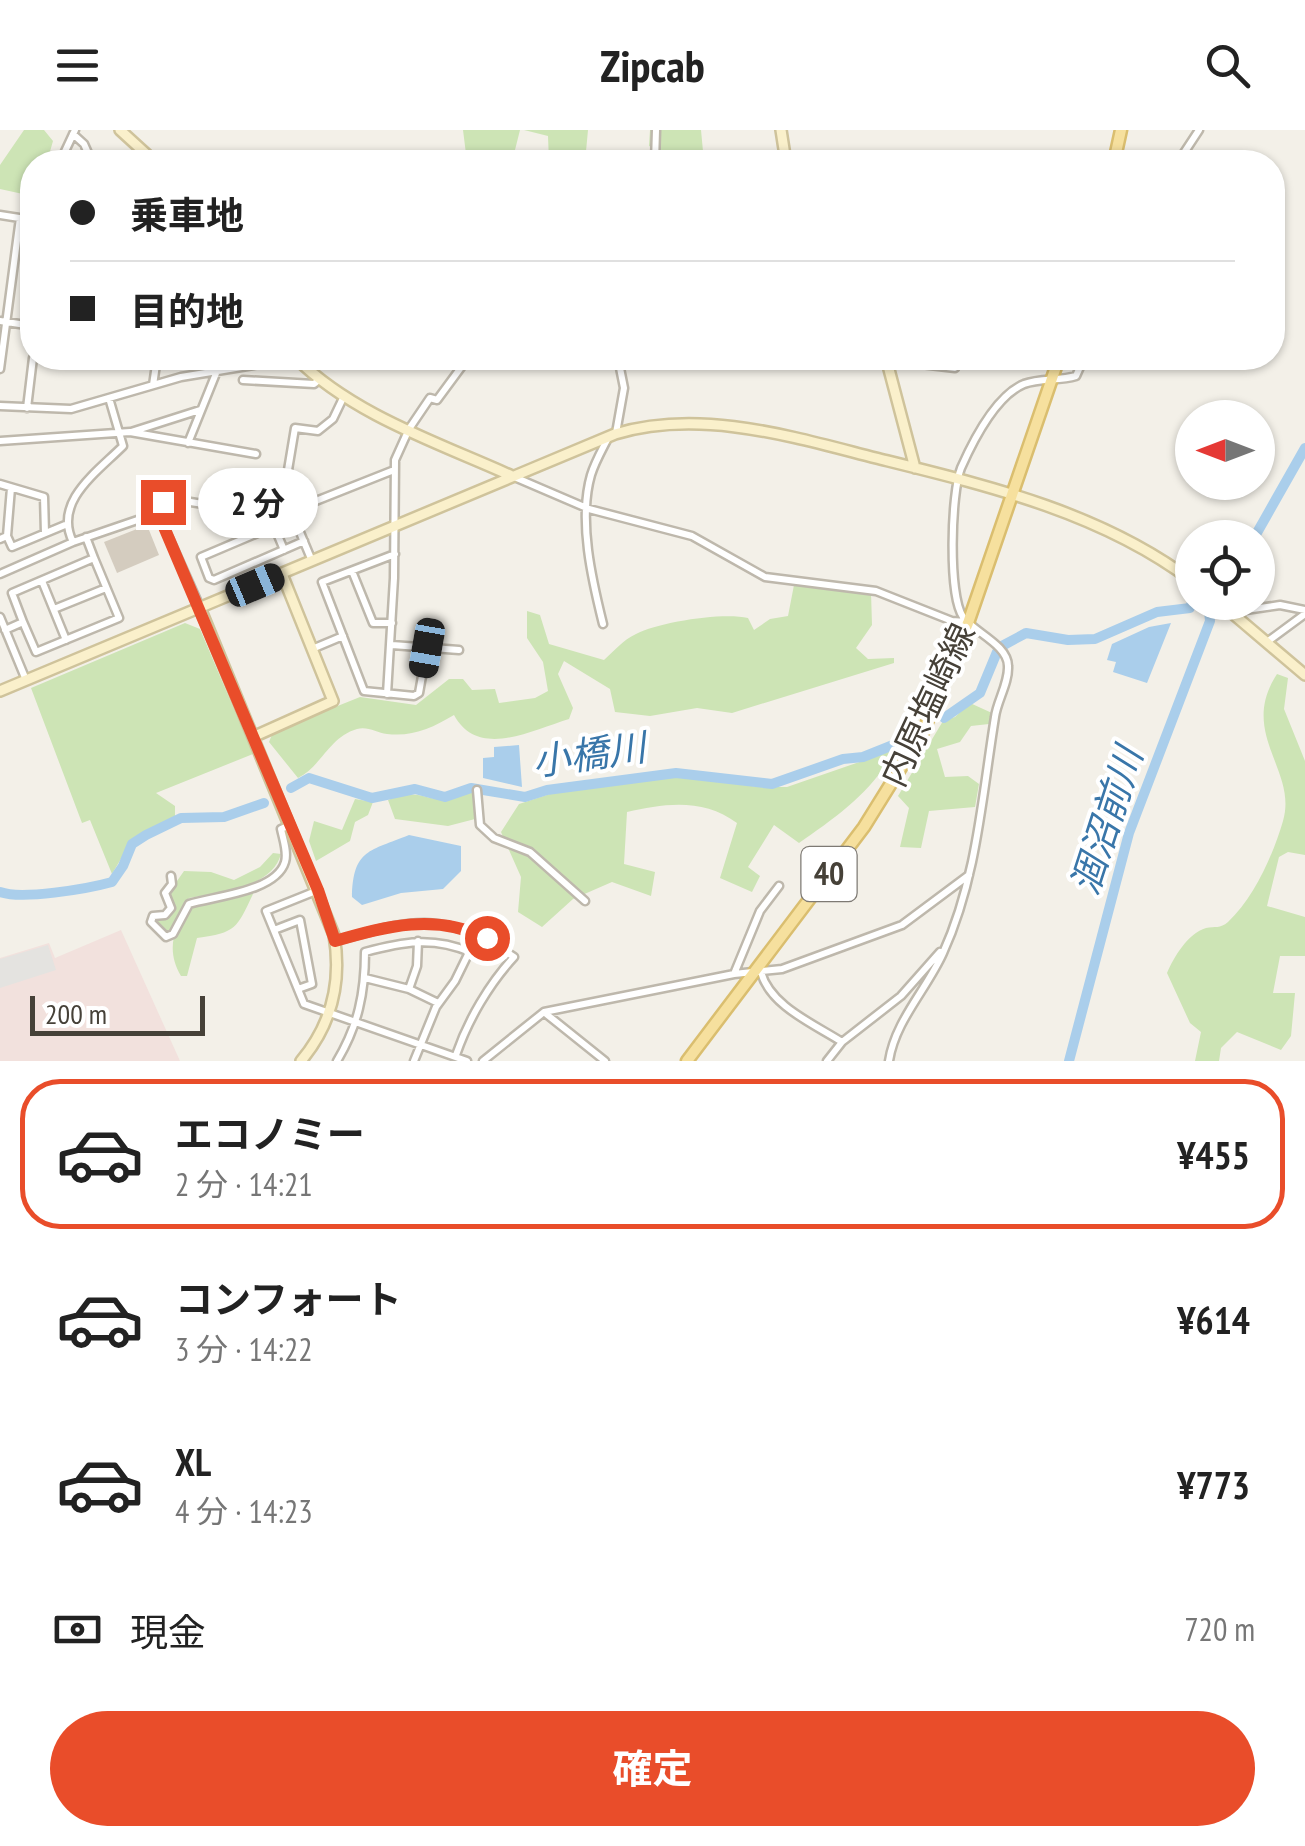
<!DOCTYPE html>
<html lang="ja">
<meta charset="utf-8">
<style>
:root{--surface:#fff;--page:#f2f2f2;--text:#222;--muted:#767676;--line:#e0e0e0;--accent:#e94d2a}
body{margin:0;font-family:"PT Sans Narrow","Noto Sans JP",sans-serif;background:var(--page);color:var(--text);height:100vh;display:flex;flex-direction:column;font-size:38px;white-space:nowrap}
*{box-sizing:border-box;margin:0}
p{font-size:32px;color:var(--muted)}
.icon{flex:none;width:55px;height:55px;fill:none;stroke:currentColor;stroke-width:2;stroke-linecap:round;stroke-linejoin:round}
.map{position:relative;height:931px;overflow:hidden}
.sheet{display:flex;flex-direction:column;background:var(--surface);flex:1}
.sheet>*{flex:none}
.top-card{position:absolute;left:20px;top:20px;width:1265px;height:220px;border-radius:40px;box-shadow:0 2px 8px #0004;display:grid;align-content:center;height:220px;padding:0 50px;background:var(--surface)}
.needle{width:65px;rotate:270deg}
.fabs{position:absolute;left:1175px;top:270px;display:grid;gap:20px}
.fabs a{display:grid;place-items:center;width:100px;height:100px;border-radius:50%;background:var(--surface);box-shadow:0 2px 8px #0004;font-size:50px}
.scale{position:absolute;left:30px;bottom:25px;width:175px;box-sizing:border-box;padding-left:10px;border:5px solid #464138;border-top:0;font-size:28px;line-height:35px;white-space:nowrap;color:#464138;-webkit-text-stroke:8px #fff;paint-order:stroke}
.end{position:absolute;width:45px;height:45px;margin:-22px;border:12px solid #e94d2a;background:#fff;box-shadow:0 0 0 5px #fff}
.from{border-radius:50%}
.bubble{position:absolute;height:70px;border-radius:35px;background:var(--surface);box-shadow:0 2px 8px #0004;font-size:32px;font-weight:700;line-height:70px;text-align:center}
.car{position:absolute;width:30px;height:60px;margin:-30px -15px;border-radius:12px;box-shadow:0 0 8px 2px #0007;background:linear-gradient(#222 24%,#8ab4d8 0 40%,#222 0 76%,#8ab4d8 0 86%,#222 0)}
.top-card b{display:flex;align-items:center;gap:35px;height:95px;font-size:38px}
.top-card b+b{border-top:2px solid var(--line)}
.top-card i{width:25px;height:25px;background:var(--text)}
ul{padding:18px 0 0;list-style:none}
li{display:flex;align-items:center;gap:30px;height:150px;margin:0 20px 15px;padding:0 30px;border:5px solid transparent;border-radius:40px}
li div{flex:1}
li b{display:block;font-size:38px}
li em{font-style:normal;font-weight:700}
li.on{border-color:var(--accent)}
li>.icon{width:90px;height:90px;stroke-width:1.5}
.pay{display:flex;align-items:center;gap:25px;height:110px;padding:0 50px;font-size:38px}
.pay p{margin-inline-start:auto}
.button{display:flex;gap:20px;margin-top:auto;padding:20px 50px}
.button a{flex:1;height:115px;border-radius:60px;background:var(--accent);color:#fff;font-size:40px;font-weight:700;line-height:115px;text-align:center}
header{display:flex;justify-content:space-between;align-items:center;height:130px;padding:0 50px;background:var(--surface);font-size:45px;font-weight:700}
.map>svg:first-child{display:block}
.medical{fill:#f2e1dd}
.green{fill:#cde4b5}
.parking{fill:#e4e3e0}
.water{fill:#aaceeb}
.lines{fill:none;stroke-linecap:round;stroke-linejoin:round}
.river{stroke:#aaceeb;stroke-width:10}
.building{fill:#d4ccbf}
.street-casing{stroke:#beb8ac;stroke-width:11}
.secondary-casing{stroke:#cfc39b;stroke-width:14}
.primary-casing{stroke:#dabe6f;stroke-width:15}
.street{stroke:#fff;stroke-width:6}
.secondary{stroke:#faf0cb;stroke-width:9}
.primary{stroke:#f6e09e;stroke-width:10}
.route{stroke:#e94d2a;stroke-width:12}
.labels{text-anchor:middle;stroke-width:8;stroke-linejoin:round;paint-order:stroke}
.shield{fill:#fff;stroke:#7e7a74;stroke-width:2.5}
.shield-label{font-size:32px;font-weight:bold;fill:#464138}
.street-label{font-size:35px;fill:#464138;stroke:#fff}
.water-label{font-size:38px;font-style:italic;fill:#3976a9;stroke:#fff}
</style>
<header><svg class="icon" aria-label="menu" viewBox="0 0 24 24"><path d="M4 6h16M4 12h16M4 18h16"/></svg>Zipcab<svg class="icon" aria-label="search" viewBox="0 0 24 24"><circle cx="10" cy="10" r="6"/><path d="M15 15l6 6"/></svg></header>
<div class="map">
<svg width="1305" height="931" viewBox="0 0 1305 931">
<rect width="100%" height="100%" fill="#f3f0e8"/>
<path class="medical" d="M121,800l59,131h-180v-103l49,-15 6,15z"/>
<path class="green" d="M24,0h20l9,11 -6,21h-15v34l-32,-7v-24z
M463,0h57l-8,32h-45z
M524,0h64l-3,32h-36l-1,-26z
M650,0h51l3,32h-36l-3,-9 -16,-7z
M794,455l77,7 1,33 -16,23 12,11 26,-1v5l-162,50 -35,-5 -47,8 -35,-4 -5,-23 -46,-28 -6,13 15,34 -4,11c-39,12 -91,40 -115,-4 -22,13 -41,22 -67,19 -10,-1 -19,-8 -30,-5 -28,8 -36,38 -59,49l-29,-36 4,-10 87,-35 56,8 33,-26h14l9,11 23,-1 4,14 36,-5 13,-7 -5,-29 -16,-24v-27l13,4 9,29 55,16c10,-9 19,-20 32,-26 23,-12 87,-22 112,-16l6,12 16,-11 18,-3z
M185,493l15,6 53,125 -97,39 19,13v11l-43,23 -20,34 -22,-54 -8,3 -51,-135z
M1277,544l11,4 -4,31 21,52v94l-17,-3 -9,5 -12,49 38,11v39h-25l-7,37h22l-4,43 -10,14 -44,-18 -16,16 -2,13h-24l6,-29 -11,-9 -23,-50c7,-16 21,-40 39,-45 9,-2 14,1 22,-6 26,-24 45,-67 55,-101 15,-51 -45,-87 -6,-147z
M970,573l22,10 -3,11 -18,2 -11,16 -23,7 8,28 23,-1 11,8 -4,23 -46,4 -8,37 -21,-1 9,-39 -11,-12 45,-75 12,-4z
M894,620c-19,40 -59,68 -95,93l-25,-18 -26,42 12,9 -8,16 -32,-14 17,-55c-33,-25 -72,-20 -110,-11l-3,52 31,8 -4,24 -39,-14 -39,17 -31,28 -24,-15 3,-35 -20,-45 18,-28 31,-10 132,-19 76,12h29z
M473,662l2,27 -27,7 -53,-7 -7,-19c33,-13 36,2 60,-1 8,-2 17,-6 25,-7z
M355,669l18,3 -5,13 -13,7 -5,19 -34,20 -7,-20 5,-20 28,9z
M273,723l8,1c-9,34 -62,39 -92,44l-18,31 -5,3 -11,-7 1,-6 16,-5 -2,-23 14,-20 27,1 23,8 26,-13z
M252,759l1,5c-16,34 -17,39 -56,44l-10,38h-6c-15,-25 -9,-51 13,-71z"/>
<path class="parking" d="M48,815l8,25 -56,18v-29z"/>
<path class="water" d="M1171,493l-24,60 -34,-11 3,-10 -9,-2 5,-16 37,-17z
M519,615l3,42 -39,-9v-20l11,-1v-10z
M409,705l52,11v25l-18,18 -42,4 -39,12 -10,-8c1,-48 18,-46 57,-62z"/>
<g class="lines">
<path class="river" d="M1254,408l51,-90
M1002,516l24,-13 42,7 27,-1 62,-27 33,-4 2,-6
M944,588l36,-25 17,-41
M291,658l18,-10 63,20 43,-9 30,8 26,-9 54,9 22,-7 129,-17 96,11 71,-25 20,-2 35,-14
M0,762c21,8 87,-3 112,-10l11,-16 9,-22 14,-9 35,-17 43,-1 40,-14
M1069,931l60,-228 81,-212 -2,-19"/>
</g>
<path class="building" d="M147,395l12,30 -42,18 -13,-31z"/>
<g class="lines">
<defs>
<path id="street" d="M73,4l11,10 8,18
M60,32l15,-32
M655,32l1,-32
M1178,32l21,-32
M0,85l32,5
M0,191l32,5
M887,230l68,8
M0,239l20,-151
M243,250l71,4 6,-5
M153,255l4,-27
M0,276l71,3 110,-32 116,-19
M27,278l6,-50
M131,302l69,-22
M616,303l8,-45 -6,-30
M0,311l130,-9 126,22
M188,313l29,-72
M512,346l77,33 103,27 73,41 111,14 76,30 14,1
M0,354l44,13 1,36
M155,384l8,-12 15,-2 100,16 116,-46
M7,406l4,-48
M0,409l7,-3 5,11 53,-22
M73,412l82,-28 6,6 39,87
M284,420l-10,-24 -73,31 8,21 5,2 90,-39
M395,424l-73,28 42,109 50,5 5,-3 8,-45
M312,431l-28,-67 11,-66 23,3 15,-12 11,-23
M352,441l21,52h19
M0,444l73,-32c-20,-40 23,-69 50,-96l-14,-48
M42,451l24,59
M54,479l52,-21
M1232,482l48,-7 25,5
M0,487l26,63
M23,492l13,30 83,-34 -25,-60
M603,494c-11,-44 -25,-104 -12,-149 4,-13 11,-25 17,-37
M5,500l18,-8 -11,-29 82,-35 -8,-21
M1267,512l38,-28
M392,515l67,5
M312,519l31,-13
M387,564l7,-116 1,-118 14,-31 21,-31 7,2 31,-42
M477,660l3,35 14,13 36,14 55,49
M171,746l1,8 -7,9 6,15 -6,7 -12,1 -2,6 15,15 7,-3 16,-30c25,-8 87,-12 96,-42 3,-10 -2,-23 -4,-33l9,-4
M316,761l-50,20 38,93 163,57
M274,800l26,-10 12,64 -14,5
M335,811c77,-21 109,-32 179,16 -25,27 -46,63 -58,98
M761,842c9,34 53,52 81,70
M734,844l26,-63 19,-25
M365,848l44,11 29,14
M409,859l8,-23 1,-25
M545,883l60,48
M337,931c21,-35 28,-68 28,-109 37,-10 68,-16 105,0
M414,931l22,-54 19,-26 23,-47
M483,931l61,-49 190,-38 48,-5 120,-44 67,-50
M827,931l15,-19 59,-46 39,-44
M889,931c6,-40 38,-72 54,-108 34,-75 39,-156 52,-236 2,-16 14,-34 13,-51 0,-21 -34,-34 -45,-49 -15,-22 -12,-124 -2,-149 12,-27 35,-72 63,-84 16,-6 35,-3 52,-8l8,-18"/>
<path id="secondary" d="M120,0l35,32
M781,0l5,32
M296,228c57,57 143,85 216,118
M886,228l29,110
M1219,472l86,73
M200,478l134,327c8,47 -2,89 -33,126
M0,561l615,-257c85,-26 178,3 261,24 109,27 225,54 316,123
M253,607l80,-36 -51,-127"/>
<path id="primary" d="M1114,32l7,-32
M687,931l177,-234 59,-95 45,-109 91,-265"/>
</defs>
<use href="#street" class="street-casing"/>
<use href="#secondary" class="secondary-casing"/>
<use href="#primary" class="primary-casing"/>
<use href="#street" class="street"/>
<use href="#secondary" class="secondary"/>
<use href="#primary" class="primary"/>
</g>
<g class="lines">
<path class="route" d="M163,372l-8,12 6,6 157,370 17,51c53,-15 99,-28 152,-3"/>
</g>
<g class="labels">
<rect class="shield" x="801.5" y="717" width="55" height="54" rx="8"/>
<g class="shield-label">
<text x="829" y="755">40</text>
</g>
<g class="street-label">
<text transform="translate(928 575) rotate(-65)" y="12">内原塩崎線</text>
</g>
<g class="water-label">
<text transform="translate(589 625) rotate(-8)" y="13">小橋川</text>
<text transform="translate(1107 691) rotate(-72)" y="13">涸沼前川</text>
</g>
</g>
</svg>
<div class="fabs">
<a><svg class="needle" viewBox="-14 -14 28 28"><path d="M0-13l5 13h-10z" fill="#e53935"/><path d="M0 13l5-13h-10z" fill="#767676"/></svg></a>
<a><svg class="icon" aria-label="locate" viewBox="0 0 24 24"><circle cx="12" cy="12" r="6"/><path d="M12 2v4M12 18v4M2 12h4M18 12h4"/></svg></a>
</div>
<div class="scale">200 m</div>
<i class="end from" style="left:487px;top:808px"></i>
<i class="end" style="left:163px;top:372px"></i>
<div class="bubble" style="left:198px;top:338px;width:120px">2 分</div>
<i class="car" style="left:255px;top:455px;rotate:67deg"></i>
<i class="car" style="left:427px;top:518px;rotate:190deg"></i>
<div class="top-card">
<b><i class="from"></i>乗車地</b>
<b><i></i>目的地</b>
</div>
</div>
<section class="sheet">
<ul>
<li class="on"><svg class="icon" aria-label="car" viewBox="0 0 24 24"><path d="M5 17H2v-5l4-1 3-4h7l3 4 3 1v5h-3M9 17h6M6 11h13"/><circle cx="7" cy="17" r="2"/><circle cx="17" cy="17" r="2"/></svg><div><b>エコノミー</b><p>2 分 · 14:21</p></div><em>¥455</em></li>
<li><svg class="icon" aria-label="car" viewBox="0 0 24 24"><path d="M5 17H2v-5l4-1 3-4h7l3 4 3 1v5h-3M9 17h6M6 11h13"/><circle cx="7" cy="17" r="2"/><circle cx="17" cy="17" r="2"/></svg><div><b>コンフォート</b><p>3 分 · 14:22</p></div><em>¥614</em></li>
<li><svg class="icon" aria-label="car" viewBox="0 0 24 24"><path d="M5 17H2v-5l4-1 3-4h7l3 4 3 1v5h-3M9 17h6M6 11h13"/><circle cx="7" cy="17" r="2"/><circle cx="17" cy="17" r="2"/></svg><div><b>XL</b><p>4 分 · 14:23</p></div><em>¥773</em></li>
</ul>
<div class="pay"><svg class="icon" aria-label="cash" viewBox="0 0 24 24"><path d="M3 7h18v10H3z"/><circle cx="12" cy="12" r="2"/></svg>現金<p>720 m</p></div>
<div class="button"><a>確定</a></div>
</section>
